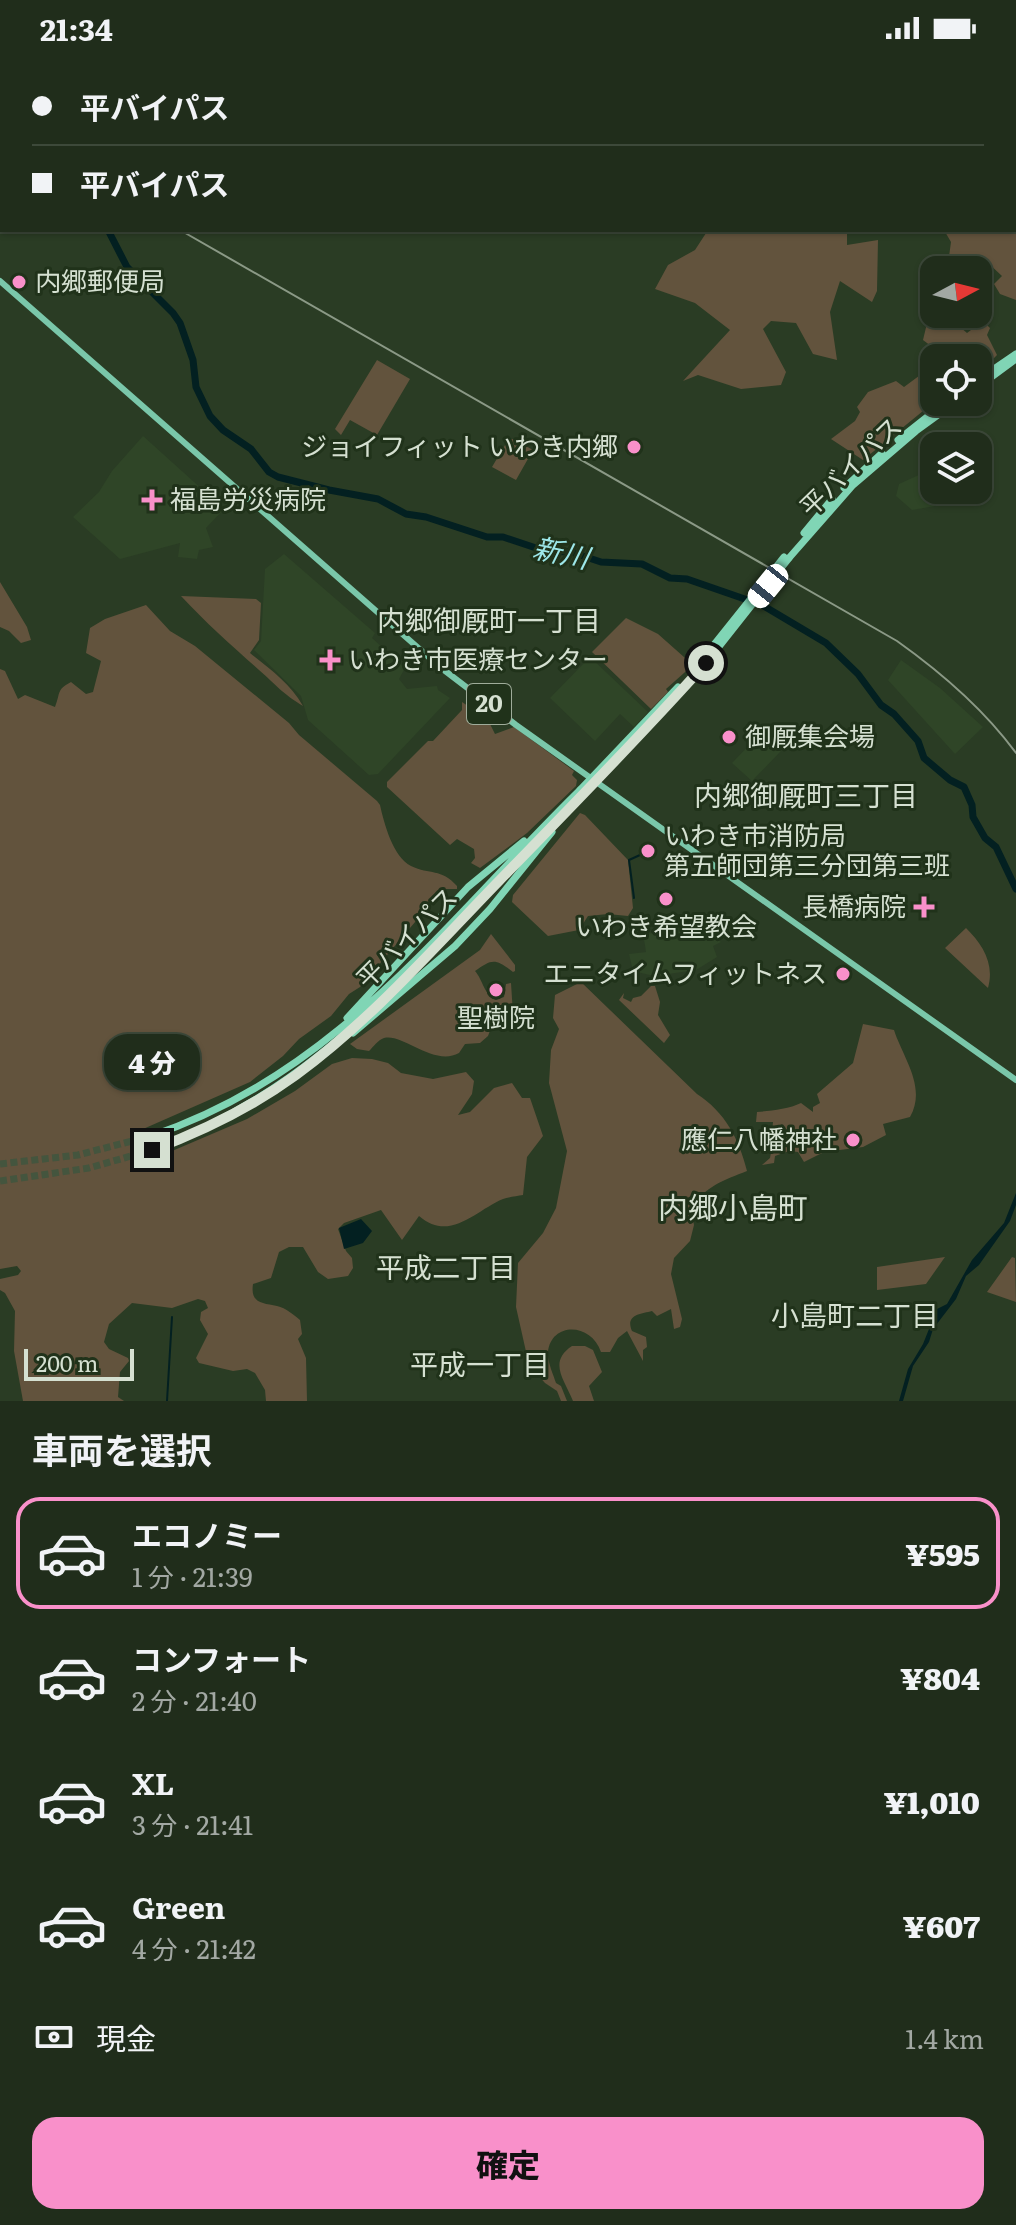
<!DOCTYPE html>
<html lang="ja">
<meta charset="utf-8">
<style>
:root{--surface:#202d1b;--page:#2d3928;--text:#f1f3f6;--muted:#a2a8a3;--line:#3d493a;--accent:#f990ca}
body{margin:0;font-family:Literata,"Noto Sans JP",serif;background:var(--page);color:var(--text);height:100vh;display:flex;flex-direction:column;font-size:30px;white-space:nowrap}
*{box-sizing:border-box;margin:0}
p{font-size:26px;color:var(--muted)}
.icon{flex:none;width:44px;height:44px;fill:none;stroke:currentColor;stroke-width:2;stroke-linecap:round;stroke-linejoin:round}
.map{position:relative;height:1345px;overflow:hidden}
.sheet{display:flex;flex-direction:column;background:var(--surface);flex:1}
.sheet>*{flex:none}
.guide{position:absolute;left:0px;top:0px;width:1016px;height:176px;box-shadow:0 2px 6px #0004,0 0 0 2px var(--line);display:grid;align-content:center;height:176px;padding:0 32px;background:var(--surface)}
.needle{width:52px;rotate:83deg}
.tools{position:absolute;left:920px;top:200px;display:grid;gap:16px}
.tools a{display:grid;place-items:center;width:72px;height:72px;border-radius:16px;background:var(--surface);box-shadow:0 2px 6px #0004,0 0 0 2px var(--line);font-size:40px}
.scale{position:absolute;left:24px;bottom:20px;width:110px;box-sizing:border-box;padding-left:8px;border:4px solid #d5e0d1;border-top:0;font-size:22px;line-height:28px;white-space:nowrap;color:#d5e0d1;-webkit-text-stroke:6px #20321a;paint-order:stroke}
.end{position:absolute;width:36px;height:36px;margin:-18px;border:10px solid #d5e0d1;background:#111;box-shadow:0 0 0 4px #111}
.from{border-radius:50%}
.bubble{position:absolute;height:56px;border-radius:24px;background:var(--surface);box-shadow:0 2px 6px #0004,0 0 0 2px var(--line);font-size:26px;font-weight:800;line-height:56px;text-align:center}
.car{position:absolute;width:24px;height:48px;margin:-24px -12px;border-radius:10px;box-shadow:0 0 6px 2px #0007;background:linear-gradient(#fff 24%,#345 0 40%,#fff 0 76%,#345 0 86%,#fff 0)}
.guide b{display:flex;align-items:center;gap:28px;height:76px;font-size:30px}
.guide b+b{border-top:2px solid var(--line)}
.guide i{width:20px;height:20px;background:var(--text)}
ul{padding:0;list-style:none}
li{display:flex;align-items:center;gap:24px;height:112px;margin:0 16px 12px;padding:0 16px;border:4px solid transparent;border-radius:24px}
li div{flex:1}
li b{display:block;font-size:30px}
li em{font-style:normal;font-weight:800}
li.selected{border-color:var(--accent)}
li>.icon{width:72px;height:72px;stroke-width:1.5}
h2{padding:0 32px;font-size:36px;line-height:96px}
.pay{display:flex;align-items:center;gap:20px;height:88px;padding:0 32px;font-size:30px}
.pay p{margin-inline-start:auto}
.primary-button{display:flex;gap:16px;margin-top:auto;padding:16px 32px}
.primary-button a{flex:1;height:92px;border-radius:24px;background:var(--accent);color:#111;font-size:32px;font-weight:800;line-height:92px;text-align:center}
.status{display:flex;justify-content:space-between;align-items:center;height:56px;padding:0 40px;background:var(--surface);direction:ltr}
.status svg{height:22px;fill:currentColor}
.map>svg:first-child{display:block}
.built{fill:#2f4527}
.green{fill:#62533d}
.water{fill:#032021}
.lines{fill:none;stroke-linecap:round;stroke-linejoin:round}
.stream{stroke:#032021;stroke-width:2}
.river{stroke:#032021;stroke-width:7}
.trunk-tunnel{stroke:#44553e;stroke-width:7;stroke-dasharray:7 3.5;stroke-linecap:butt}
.primary{stroke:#7ac7aa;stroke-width:6}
.trunk{stroke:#80d5b5;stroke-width:7}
.rail{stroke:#8b9986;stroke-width:2}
.trunk-bridge{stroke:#80d5b5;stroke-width:7}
.route{stroke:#d5e0d1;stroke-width:10}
.poi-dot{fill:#f990ca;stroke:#20321a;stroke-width:3}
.labels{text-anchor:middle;stroke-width:6;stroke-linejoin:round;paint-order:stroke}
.shield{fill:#20321a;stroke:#9fac9a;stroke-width:2}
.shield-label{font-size:24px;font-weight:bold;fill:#d5e0d1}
.poi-label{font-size:26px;fill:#d5e0d1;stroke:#20321a;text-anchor:start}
.street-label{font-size:26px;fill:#d5e0d1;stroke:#20321a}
.water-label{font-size:28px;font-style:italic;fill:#9de7e9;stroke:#20321a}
.neighbourhood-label{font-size:28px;fill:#d5e0d1;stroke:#20321a}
.quarter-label{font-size:30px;fill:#d5e0d1;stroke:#20321a}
</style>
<div class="status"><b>21:34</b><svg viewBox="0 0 49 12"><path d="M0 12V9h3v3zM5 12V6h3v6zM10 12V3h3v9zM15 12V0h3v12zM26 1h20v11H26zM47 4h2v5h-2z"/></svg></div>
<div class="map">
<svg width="1016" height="1345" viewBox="0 0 1016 1345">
<rect width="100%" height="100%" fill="#2a3c24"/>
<path class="built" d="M143,380l81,73 -18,19 7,19 -14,3 -2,9 -19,-2 2,-14 -60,16 -47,-42 26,-25 13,-21z
M921,418l14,32 -23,4 -16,-14 3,-12z
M284,498l91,79 -3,5 33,30 -6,11 8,10 30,-3 1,4 12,8 -72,76 -9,1 -61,-55 -7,-24 -47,-46 7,-9 4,-72z
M590,601l58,55 -14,15 -14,-13 -25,27 -45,-43z
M901,604l39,28 43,39 -28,27 -67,-74z
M761,677l20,18 -29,30 -20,-18z
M685,870l4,12 19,-7 13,11 -8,4 4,11 -21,13 -42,6 -21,-5 -4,-17 17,-2 -2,-13 3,-1v-4z"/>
<path class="green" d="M1016,71v173l-16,-6 -6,-10 8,-8 -14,-13 -13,7h-38l11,-6 3,-22 -7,-12h70z
M708,174h139v15l31,-5 -1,51 -5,11 -32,-21 -10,31 7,48 -24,-6 -17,-31 -25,-2 -8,8 23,43 -5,13 -40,4 -43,-14 -15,6 47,-51 -35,-27 -40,-14 13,-24 27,-15z
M934,258h23l-3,8 13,11 16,-12 7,7 -3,7 10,20 -6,6 -1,4 -12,8v-15h-36l1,-3 -20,-15 5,-21z
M377,304l33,19 -33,56 -27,-15 -9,15 -6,-6z
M934,312v34l-71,58 -32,-21 24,-18 5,-9 -3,-5 11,-15 28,-11 8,6 23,-17z
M513,383l20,11 -17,30 -24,-13 16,-27z
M0,526l27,45 4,13 -10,3 -12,-12 -9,-4z
M181,540l75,3 5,4 -2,37 -9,13c20,16 40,30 53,53 -20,-12 -27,-21 -44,-36 -27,-24 -53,-47 -78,-74z
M146,549l24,26 25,15 94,77 10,12 78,66 3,4c4,18 13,52 31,61 19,9 30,2 46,20v3h-14l-83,98 -11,7 -18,22 -32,23 -16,17 -33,26 -116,51 10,30 103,-44 48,-28 37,-27 20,-6 20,1 16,4 13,10 32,6 33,-7 8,9 -2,13 -14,21 12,-3 24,-24 18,-5 10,15h8l13,38 -16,21 -4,38c-6,1 -14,2 -20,4 -27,11 -53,44 -84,17l-17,24 -21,-30 -37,13 -6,6 8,22 6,7 1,10 -5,8 -20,3 -10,-7 -15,-25h-14l-10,5 -8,26 -18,6c-3,20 10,19 24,22 9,2 17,9 23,14l2,14 -4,5 8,19 1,43h-41l-1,-11 -10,-17 -8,-4 -14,2 -34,-8 -3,-5 12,-24 -8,-14 1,-8 7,-4 -3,-7 -7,-2 -26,9 -40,-5 -23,21 -5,18 5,7 19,9 1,3 -9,11 -2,25 6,4h-101l-9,-50 1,-40 -10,-18 -5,-3v-11l18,-4 3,-4 -4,-5 -17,3v-600l5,2 13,28 7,-4 30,12c6,-15 1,-17 16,-25l15,12 7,-2 8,-31 -15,-8 4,-25 15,-9z
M626,562l32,16 35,31 -27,24 2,3 -17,17 -59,-57z
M475,642l23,17 -8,9 5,10 19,-7 60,44 -2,4 5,5 -1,6 -49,47 -47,35 -9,-5 4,-5 -1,-9 -17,-10 -7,6 -63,-58v-5l41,-41h5l29,-31v-8l6,4z
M580,757l5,2 43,45 5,48 -5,8 -20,-2 -20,2 -9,14 -31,6 -36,-34 1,-7z
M966,872c16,16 29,35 22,60l-43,-40z
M491,878l24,31v6l-2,1c-18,-14 -21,-13 -38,-1 8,9 9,24 21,29l8,-3 2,-13 5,-1 2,31 -5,6h-14l-6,16 -8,7 -15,1 -6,9c-25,14 -56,-20 -75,-15 -6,2 -11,9 -15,13l-12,-2 -7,-5 130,-94z
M581,926l116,112c28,18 42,45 50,77 -23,9 -42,15 -56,38l3,16 -4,16 -16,17 -3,16 11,45 -2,8 -6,2 -3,-20 -14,7 -5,-5c-12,3 -27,4 -20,20l14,6 1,10 -4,3v11l-16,-30 -9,7 -8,14h-9c-10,-30 -50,-30 -53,0 -1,9 5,22 8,31l5,3 6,15h-6l-4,-10 -12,-8 -16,-18 -13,-58 2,-44 25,-30 13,-25 11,-57 -18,-68 2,-33 8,-21 -6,-11 2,-23z
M651,930h4l5,16 -2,13 12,20 -6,8 -45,-43 5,-7 -1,5 8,4 2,-4 8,-2z
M863,968l31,6c9,28 33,57 16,87l-27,7 3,11 -23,12 -39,5 -20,10 -6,-10 -9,-1 -14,5 -1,7 -12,2 8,-7 2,-11 -5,-7 -7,-1 12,-6 1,-11h-17l1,-10c13,-1 32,-3 44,-9l12,9v-5l7,-4 -3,-9 36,-31z
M945,1201l-19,27 -49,6v-23z
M1012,1201l3,1 1,44 -29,-10z
M572,1290h13l8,4 9,22 -13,14 5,15h-21c-9,-22 -25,-39 -1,-55z"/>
<path class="water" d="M1016,1137v12l-6,16 -31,44 -13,11 -10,23 -23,30 -4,13 -16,24 -10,35h-4l9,-32 15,-25 14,-35 10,-5 25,-44 32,-37z
M361,1163l11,12 -9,12 -19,6 -5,-21z"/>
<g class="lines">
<path class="stream" d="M634,842l-5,-38 11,-5
M167,1345l5,-84"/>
<path class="river" d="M26,0l3,2
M78,0v2
M108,174l19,37 46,46 7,10 13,37 3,27 14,29 13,14 28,19 18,23 9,5 51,13 49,9 28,15 20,3 61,20h16l42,14 26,1 30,10 41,2 28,14 17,1 75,26 64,38 32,31 23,31 13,9 24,27 6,17 26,22 14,7 8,18 1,12 12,21 11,9 20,42"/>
<path class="trunk-tunnel" d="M0,1108l78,-9 73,-19
M0,1125l89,-13 63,-18"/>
<path class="primary" d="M0,225l440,386 76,58 500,355"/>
<path class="trunk" d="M978,324l38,-26
M978,331l38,-28
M898,384l48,-38
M844,432l38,-35
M804,477l28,-34
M789,502l64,-73 63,-54 40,-29
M347,962l121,-131 56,-46
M353,977l102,-87 35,-37 62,-77
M151,1080c188,-63 293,-213 429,-346
M152,1094c138,-52 213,-131 313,-234 40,-41 82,-80 119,-123"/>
<path class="rail" d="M0,68l2,1
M180,174l717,411c45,32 86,67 119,112"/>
<path class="trunk-bridge" d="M697,610l87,-109
M580,734l98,-103
M584,737l122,-130 83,-105"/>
</g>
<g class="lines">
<path class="route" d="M152,1094c51,-19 100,-43 144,-75 75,-55 137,-126 202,-193 70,-72 141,-144 208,-219"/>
</g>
<g class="poi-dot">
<circle cx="19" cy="226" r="8"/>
<circle cx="634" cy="391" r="8"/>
<path d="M148 432h8v8h8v8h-8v8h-8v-8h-8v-8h8z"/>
<path d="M326 592h8v8h8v8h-8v8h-8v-8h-8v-8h8z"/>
<circle cx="729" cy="681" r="8"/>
<circle cx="648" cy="795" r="8"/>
<circle cx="666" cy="843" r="8"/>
<path d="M920 839h8v8h8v8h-8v8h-8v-8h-8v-8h8z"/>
<circle cx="843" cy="918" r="8"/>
<circle cx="496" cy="934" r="8"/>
<circle cx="853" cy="1084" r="8"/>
</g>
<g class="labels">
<rect class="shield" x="467" y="628" width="44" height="40" rx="6"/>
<g class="shield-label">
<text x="489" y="656">20</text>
</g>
<g class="poi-label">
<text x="35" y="235">内郷郵便局</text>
<text x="618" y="400" text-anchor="end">ジョイフィット いわき内郷</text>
<text x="170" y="453">福島労災病院</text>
<text x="348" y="613">いわき市医療センター</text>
<text x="745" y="690">御厩集会場</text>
<text x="664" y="789">いわき市消防局<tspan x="664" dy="30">第五師団第三分団第三班</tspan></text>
<text x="906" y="860" text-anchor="end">長橋病院</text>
<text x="666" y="880" text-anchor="middle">いわき希望教会</text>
<text x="827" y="927" text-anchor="end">エニタイムフィットネス</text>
<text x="496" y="971" text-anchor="middle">聖樹院</text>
<text x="837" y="1093" text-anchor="end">應仁八幡神社</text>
</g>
<g class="street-label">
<text transform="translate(851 411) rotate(-44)" y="9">平バイパス</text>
<text transform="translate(407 882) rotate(-45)" y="9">平バイパス</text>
</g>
<g class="water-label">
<text transform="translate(561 497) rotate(12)" y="10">新川</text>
</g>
<g class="neighbourhood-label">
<text x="489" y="575">内郷御厩町一丁目</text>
<text x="806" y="750">内郷御厩町三丁目</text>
<text x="446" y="1222">平成二丁目</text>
<text x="855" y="1270">小島町二丁目</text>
<text x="480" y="1319">平成一丁目</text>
</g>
<g class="quarter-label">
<text x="733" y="1163">内郷小島町</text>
</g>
</g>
</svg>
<div class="tools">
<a><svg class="needle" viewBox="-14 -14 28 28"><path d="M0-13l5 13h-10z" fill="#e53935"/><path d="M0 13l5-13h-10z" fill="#a2a8a3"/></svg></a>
<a><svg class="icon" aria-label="locate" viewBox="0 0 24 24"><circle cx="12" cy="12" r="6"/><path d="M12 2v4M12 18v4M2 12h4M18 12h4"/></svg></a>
<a><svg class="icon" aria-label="layers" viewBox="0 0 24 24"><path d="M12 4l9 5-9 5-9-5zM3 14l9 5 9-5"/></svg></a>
</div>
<div class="scale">200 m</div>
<i class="end from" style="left:706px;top:607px"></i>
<i class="end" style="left:152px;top:1094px"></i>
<div class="bubble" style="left:104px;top:978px;width:96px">4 分</div>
<i class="car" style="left:768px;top:530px;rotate:219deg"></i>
<div class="guide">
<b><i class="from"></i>平バイパス</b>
<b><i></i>平バイパス</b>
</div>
</div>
<section class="sheet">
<h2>車両を選択</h2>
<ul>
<li class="selected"><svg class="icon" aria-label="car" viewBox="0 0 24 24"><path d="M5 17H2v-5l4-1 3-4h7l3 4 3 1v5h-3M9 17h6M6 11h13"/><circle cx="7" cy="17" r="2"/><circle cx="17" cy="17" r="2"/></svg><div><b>エコノミー</b><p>1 分 · 21:39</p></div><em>¥595</em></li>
<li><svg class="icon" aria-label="car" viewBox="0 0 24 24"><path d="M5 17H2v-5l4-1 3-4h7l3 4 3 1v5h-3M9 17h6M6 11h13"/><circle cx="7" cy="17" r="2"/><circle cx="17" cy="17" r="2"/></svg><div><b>コンフォート</b><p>2 分 · 21:40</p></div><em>¥804</em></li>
<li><svg class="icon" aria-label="car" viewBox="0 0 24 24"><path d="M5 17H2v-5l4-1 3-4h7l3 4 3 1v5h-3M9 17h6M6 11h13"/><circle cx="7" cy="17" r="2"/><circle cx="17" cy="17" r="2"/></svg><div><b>XL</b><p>3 分 · 21:41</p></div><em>¥1,010</em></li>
<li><svg class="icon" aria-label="car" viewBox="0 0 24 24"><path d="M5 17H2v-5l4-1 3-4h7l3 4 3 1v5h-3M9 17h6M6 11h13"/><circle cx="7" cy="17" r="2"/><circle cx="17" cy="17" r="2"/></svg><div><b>Green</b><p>4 分 · 21:42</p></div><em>¥607</em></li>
</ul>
<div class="pay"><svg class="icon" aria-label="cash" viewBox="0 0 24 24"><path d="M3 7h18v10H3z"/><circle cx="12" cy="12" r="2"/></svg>現金<p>1.4 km</p></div>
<div class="primary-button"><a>確定</a></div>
</section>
